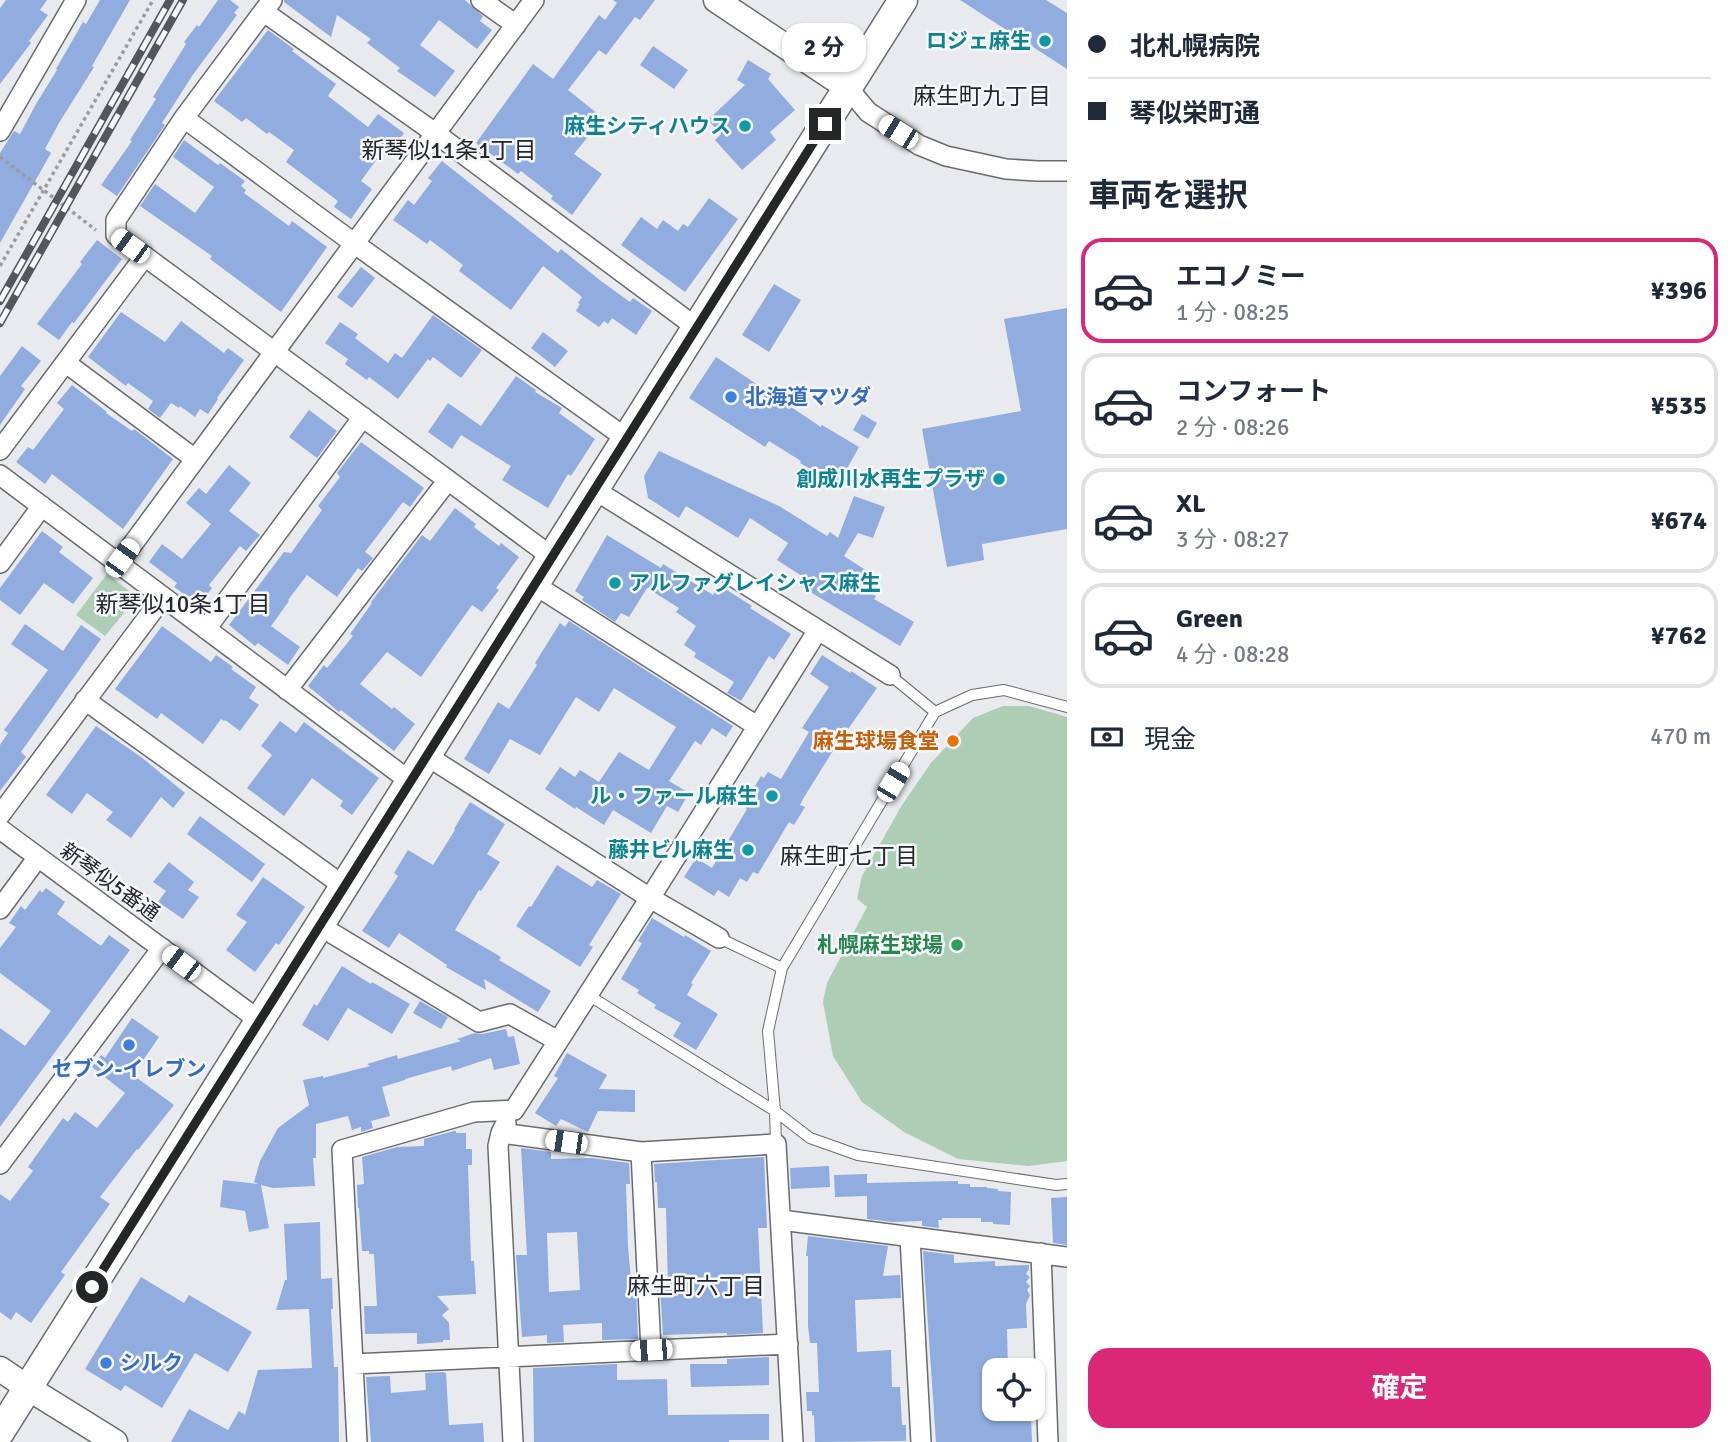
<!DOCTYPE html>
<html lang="ja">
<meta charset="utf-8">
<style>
:root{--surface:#fff;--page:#f6f6f7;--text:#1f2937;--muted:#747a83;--line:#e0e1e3;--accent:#db2777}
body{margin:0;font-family:Signika,"Noto Sans JP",sans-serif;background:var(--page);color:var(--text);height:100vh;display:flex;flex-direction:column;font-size:26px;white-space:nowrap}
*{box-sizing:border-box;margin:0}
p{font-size:23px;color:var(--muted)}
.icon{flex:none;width:38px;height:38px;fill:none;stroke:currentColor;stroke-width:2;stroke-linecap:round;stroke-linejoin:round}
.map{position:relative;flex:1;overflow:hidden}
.side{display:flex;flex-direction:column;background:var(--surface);width:665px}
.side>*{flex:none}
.hud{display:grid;align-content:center;height:154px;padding:0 21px;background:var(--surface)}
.controls{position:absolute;left:982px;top:1358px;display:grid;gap:14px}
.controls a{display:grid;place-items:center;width:63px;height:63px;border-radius:14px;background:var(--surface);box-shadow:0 2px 5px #0004;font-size:35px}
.end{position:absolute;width:32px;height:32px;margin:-16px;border:9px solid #252627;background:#fff;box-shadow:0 0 0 4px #fff}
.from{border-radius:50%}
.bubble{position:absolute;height:49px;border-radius:21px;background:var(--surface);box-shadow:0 2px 5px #0004;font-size:23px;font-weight:700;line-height:49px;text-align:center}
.car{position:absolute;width:21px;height:42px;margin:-21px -10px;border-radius:9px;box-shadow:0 0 5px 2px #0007;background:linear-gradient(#fff 24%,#345 0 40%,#fff 0 76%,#345 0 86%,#fff 0)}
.hud b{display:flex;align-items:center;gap:24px;height:66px;font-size:26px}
.hud b+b{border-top:2px solid var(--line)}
.hud i{width:18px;height:18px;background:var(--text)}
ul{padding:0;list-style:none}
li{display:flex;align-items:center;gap:21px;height:105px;margin:0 14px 10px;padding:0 7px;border:4px solid var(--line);border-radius:21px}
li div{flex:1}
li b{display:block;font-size:26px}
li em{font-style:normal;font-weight:700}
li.current{border-color:var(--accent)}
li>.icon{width:63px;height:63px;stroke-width:1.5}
h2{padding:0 21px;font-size:32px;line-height:84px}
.pay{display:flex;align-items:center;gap:18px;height:77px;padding:0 21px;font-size:26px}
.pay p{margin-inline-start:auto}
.cta{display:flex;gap:14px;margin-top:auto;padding:14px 21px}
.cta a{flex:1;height:80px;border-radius:21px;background:var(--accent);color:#fff;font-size:28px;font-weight:700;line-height:80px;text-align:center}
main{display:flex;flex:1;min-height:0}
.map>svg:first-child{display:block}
.green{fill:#adcdb5}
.building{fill:#91acde;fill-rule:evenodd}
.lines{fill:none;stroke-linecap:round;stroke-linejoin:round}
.service-casing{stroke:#696b6e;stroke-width:12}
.minor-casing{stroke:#696b6e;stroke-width:22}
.tertiary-casing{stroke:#696b6e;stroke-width:27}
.secondary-casing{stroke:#696b6e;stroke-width:31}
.path{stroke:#9a9c9e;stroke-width:3.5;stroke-dasharray:3.5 3.5;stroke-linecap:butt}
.service{stroke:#fff;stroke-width:10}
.minor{stroke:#fff;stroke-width:19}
.tertiary{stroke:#fff;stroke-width:24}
.secondary{stroke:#fff;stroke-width:28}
.rail-casing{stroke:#555658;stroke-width:8}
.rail{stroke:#f5f7fb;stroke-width:5;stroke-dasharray:16;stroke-linecap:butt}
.route{stroke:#252627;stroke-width:9}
.culture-dot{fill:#0f9aa8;stroke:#f5f7fb;stroke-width:2.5}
.shop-dot{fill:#3f7fe0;stroke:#f5f7fb;stroke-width:2.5}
.food-dot{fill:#e8710a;stroke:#f5f7fb;stroke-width:2.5}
.leisure-dot{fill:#2e9e5b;stroke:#f5f7fb;stroke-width:2.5}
.labels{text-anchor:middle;stroke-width:5;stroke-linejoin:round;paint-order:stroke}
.culture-label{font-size:21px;font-weight:bold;fill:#0d838f;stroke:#f5f7fb;text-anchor:end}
.shop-label{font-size:21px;font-weight:bold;fill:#366cbe;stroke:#f5f7fb;text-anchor:start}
.food-label{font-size:21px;font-weight:bold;fill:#c56008;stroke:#f5f7fb;text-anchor:end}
.street-label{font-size:21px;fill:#252627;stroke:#f5f7fb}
.leisure-label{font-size:21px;font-weight:bold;fill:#27864d;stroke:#f5f7fb;text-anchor:end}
.neighbourhood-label{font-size:23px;fill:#252627;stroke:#f5f7fb}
</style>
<main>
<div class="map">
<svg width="1067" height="1442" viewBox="0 0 1067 1442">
<rect width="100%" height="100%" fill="#e8eaed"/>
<path class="green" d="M107,574l30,23 -32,39 -29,-21z
M1003,706h26l38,11v444l-38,5 -71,-7 -54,-27 -42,-30 -29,-46 -10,-54 4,-19 40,-76 -10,-8 5,-23 40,-71 29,-42 42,-45z"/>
<path class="building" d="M6,0h41l-7,10 8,5 -19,26 2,2 -31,41v-76z
M100,0h30l-38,66 2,1 -35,56 -14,26 6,4 -51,90v-90l14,-22 6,3 16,-30 21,-34 -1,-1 27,-47 3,2z
M218,0h12l9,7 -5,6 3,2 -45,61 -30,47 3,2 -48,71 -16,-11 31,-44 -2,-1 26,-41 -3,-2 33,-53 -2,-2 13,-17 2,2z
M284,0h181l18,16 -3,5 12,9 -15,19 -38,-29 -19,25 35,26 -20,26 -38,-26 3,-3 -33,-25 4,-4 -34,-24 -6,22 -47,-35z
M613,0h42l-15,20 -5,-3 -29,38 -7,-5 -31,40 35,28 -29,36 28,20 -30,41 -21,-16 2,-3 -32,-25 -3,3 -42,-31 57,-79 20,15 46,-64 6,5 12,-17z
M960,0h86l21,13v56z
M268,30l26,19 -2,2 44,33 -8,12 40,31 10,-13 26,19 -14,19 -5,-4 -24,33 11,8 -21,30 -17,-12 4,-6 -52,-39 8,-12 -25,-18 -2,2 -21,-16 -4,4 -28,-21z
M653,46l35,24 -14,19 -34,-24z
M748,60l23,14 -3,5 27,31 -25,22 6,8 -34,30 -27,-30 6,-6 -13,-14 37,-35 -8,-5z
M184,140l34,25 2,-2 25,18 -4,5 5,4 -2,3 45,33 3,-5 35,26 -46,65 -71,-53 2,-3 -72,-50 15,-22 40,29 19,-26 -41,-30z
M442,161l116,92 3,-4 40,32 29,21 3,-4 19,13 -16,24 -24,-17 -4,6 -4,-3 -5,6 -23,-16 4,-7 -2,-1 4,-6 -39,-31 -32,44 -52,-39 4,-6 -33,-25 -3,4 -34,-24 15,-20 6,5 18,-24 -4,-3z
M709,198l29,21 -53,73 -64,-47 20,-28 16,12 6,-9 15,11 5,-7 5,3z
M97,240l25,19 -48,64 -2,-1 -13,18 -22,-16 45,-60 -2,-2z
M361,267l14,11 -23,30 -15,-11z
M774,284l27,16 -32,52 -27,-17z
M1067,308v221l-85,15 2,16 -37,7 -25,-138 99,-18 -17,-92z
M121,312l44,30 16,-21 43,32 4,-5 16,12 -27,38 1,1 -10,15 -8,-5 -5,8 -15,-11 -1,2 -8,-5 -11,15 -12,-9 5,-8 -25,-18 -2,3 -38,-29z
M433,315l49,35 -21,28 -28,-21 -3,4 -2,-2 -30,40 -29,-22 -2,3 -22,-16 3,-5 -23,-16 15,-21 18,12 -3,4 33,25 7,-10 7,5z
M543,332l25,19 -13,16 -24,-19z
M22,346l19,15 -20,25 4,3 -25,36v-49z
M716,357l105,70 1,-2 37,22 -21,38 -38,-22 1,-2 -32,-20 -4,6 -76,-49z
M516,376l20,14 -1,2 27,16 -3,5 36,26 -24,37 -3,-2 -20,34 -46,-28 9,-14 -50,-31 -9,14 -24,-17 20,-29 33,23z
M72,385l35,27 -1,1 26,18 2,-2 39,30 -50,70 -71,-55 -7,10 -29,-22 12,-15 5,3 31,-41 -7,-6z
M309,410l28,21 -20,27 -28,-21z
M862,414l15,9 -9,16 -15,-9z
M361,442l63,46 -14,19 -7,-5 -38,50 8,6 -11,13 -4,-3 -21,29 -30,-22 -19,25 1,1 -18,25 29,21 -12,18 -30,-22 -3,3 -26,-21 55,-73 7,1 31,-43 -4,-4 22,-29 -3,-4z
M659,451l120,55 48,30 3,-4 8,6 16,-42 31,11 -12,31 -15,-5 -14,23 20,13 -6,9 15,9 -4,5 7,4 -2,3 40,23 -14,24 -103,-62 5,-8 -25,-16 11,-17 -38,-25 -12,20 -52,-32 -7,12 -31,-20 -4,-22z
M229,465l22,18 -22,28 31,24 -14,16 -6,-5 -31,39 3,3 -13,17 -25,-18 3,-4 -28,-21 13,-18 20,15 29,-35 -25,-21 13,-15 7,6z
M455,508l21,16 -2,3 25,19 2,-3 18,14 -23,31 3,2 -17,22 -10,-7 -51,72 -34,-25 -27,32 32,25 2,-2 21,17 -21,27 -53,-41 -2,2 -31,-26 16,-21 3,3 26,-32 -3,-2 22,-31 -1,-1 51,-67 8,6z
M42,531l21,16 -4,5 34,26 -20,26 -29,-21 -24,32 -20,-15v-12z
M607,535l54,33 2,-4 50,31 6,-10 33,21 -2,2 41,26 -17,26 -5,-4 -28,45 -14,-8 7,-11 -40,-25 2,-4 -12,-8 12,-19 -20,-14 3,-4 -32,-20 -18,29 -8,-4 -6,9 -33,-22 2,-3 -9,-6z
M569,621l164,105 -7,11 -14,-9 -11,17 -6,-4 -26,40 20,12 -11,19 -11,-6 -16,27 -38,-23 -9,15 -28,-18 -1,2 -30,-20 15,-22 15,10 5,-7 19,12 20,-30 30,18 27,-43 -62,-39 -15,24 -23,-15 -36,58 -30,-16 -21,35 -25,-15 34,-57 11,7 28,-44 -2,-2 25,-40 5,4z
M25,624l38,27 18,-26 20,14 -80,113 5,5 -26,34v-46l8,-12 -4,-3 44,-60 -37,-26z
M162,626l49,36 5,-7 17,12 -2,2 25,18 -7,11 10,7 -19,26 -15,-11 -1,1 -3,-2 -18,25 -42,-31 -4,6 -42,-30z
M822,655l28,18 1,-2 26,17 -43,61 -31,50 -3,6 5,2 -11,18 -5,-3 -31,52 -5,-2 -6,10 -7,-4 -11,19 -11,-7 -4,6 -30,-19 12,-19 16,10 35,-59 -2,-1 5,-7 -3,-2 14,-23 3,2 4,-6 13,7 28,-47 -7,-4 27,-41 -19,-13z
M280,721l16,12 8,-11 75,56 -27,37 -12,-9 3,-5 -31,-23 -28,38 -37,-28 25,-33 -11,-9z
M96,726l45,31 44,36 -12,15 -12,-11 -30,41 -25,-18 7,-8 -26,-19 -15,21 -26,-19z
M470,802l35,22 -18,30 13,8 -19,29 -2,-1 -24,40 46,27 -2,3 52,31 -13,21 -54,-33 2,11 -40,-23 1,-2 -48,-32 -10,15 -27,-17 36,-55 -4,-3 14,-23 25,15 22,-35 -1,-1z
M200,816l65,48 -13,18 -65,-48z
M169,862l25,20 -6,8 11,7 -16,22 -25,-17 8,-11 -13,-9z
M557,865l35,22 5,-7 24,14 -32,51 4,2 -13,20 -64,-41 13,-20 2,1z
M263,877l42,30 -26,38 -3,-2 -21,29 -29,-22 21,-28 -11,-7z
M46,888l19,14 -8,12 44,32 8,-11 21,15 -130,177v-99l25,18 26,-35 -51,-38v-25l16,-21 -7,-4 12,-17 4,4 15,-20 2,3z
M652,918l32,19 1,-2 26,16 -20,32 2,1 -6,11 31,19 -22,36 -23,-14 8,-13 -27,-15 2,-3 -19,-12 2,-3 -18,-11 21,-36 -4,-2z
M342,966l29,18 1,-2 38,22 -18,30 -44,-26 -20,33 -26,-16 12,-21 3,2z
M420,1001l28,16 -7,12 -28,-16z
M132,1018l27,19 -26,38 41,30 -36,45 -1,-1 -37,48 10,7 -49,68 4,3 -34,48 -15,-11 -5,8 -11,-8v-118l10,7 23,-30 -5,-4 35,-49 5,4 7,-10 22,16 28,-35 -33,-26 9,-12 4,3z
M506,1029l2,8 6,-1 6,28 -26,6 -3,-12 -39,13 -1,-5 -46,13v1l-23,7 8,29 -19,5 2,7 -12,4v-5l-9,3 -4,-14 -32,8v34h-3l2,28 -42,2 -12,-3 8,43 -20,4 -4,-21 -25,-4 3,-27 35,4 -4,-2 6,-21 18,-33 31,-23 -6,-25 20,-4v2l47,-12 -3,-2 30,-9 1,4 63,-18 -4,-2 18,-6 7,1z
M567,1053l40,22 -8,14 36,1v22l-37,-1 -10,21 -27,-13 -5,7 -21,-13 23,-35 -4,-2z
M454,1131h2v2h10v16h6v16h-4l3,96h3l2,33 -39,2 12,13 -7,6 7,8 1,17h-7v2l-26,2v-11l-52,1 -1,-28h13l-3,-52h-5v-3h-7l-3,-43h-1l-1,-23 7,-1 -2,-27 35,-10 27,-1v-7z
M521,1148l30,4v7l41,-1 37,5 1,21h-4l2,63 4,43 4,-1 2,50 -36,1v-17l-39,2 1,17 -17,1v-8l-25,2 -6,-82h11zM577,1232l3,58 -31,2 -2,-59z
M764,1157l3,71h-9l5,105 -36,2v-2l-64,2 -3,-47h8l-2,-80h-8l-1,-26h-2l-1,-18z
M829,1166l1,21 -39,2 -1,-21z
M867,1174v9l91,-2v3h12v3h17v1l11,1v2l13,1 -1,33 -17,-1v-2h-12v-4h-39v2h-4l1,8 -17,-2v-5l-29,1 -26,-3v-23l-32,1 -1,-22z
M1067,1197v48l-14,-2 -2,-45z
M320,1222l1,57 11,-1 1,31h-2l3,58h4l1,75h-168l18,-33 39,21 11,-19 6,4 13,-45 54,-2 -3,-59 -33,1 9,-30h2l-3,-56z
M808,1236l80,10 -5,30 17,-1 1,23 -46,2 2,52 34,-2 1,37h8l2,38h4v16l-91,1 -1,-27 -2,1v-5h-5l-1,-19h13l-2,-49h-7l-2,-17v-70h-2z
M923,1251l31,4v8l41,-2v5l34,-1v4l-3,5 4,3 -4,5 4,4 -3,4 3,5 -4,9 1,24 -20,1 1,41h-14v48l37,-1 1,25h-96z
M141,1277l43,26 5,-8 63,37 -24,40 -33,-19 -33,55 -37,-23 -4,6 -36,-22z
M769,1357v28l-78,2 -1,-23h37v-5z
M617,1364v16l50,-1 1,36 101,-1v26h-40v2h-195l-1,-74z
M443,1372l3,1 3,52 34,-2 1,19h-113l-5,-65 24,-1 1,17 35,-3 -1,-17z"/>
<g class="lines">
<defs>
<path id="service" d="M890,675l45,37
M1067,707l-63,-17 -32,5 -37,17 -153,256 -14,63 7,80 35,27 48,17 198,30 11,-1
M719,938l63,30
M588,995l187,116 1,33"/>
<path id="minor" d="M272,0l-88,118 -68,102v15l436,322
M481,0l35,25
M264,12l171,121 262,195
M848,88l20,24 51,33 27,11 60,13 31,2h30
M184,118l171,126 272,195
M0,131l76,-131
M66,363l129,96
M0,450l145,-194
M0,475l411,307
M595,490l295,185
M0,563l42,-57
M118,564l416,-564
M535,585l222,141
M206,629l157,-212
M287,690l161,-210
M85,700l260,187
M427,756l223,142 69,40
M0,815l163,-218
M0,829l260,192
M0,909l38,-52
M320,926l159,96 31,-8 48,27
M506,1123l-5,10 -3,13 15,296
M501,1133l140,19 135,-8 17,298
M641,1152l10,198
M0,1164l162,-216
M781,1220l286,37
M910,1237l11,205
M1041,1253l7,189
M353,1364l435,-20
M357,1442l-15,-292 132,-38 40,-2 136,-212 168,-268"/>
<path id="tertiary" d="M716,0l132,88
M0,1369l28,19 87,54"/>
<path id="secondary" d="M0,1432l903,-1432"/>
</defs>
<use href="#service" class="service-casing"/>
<use href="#minor" class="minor-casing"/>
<use href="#tertiary" class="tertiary-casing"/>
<use href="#secondary" class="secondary-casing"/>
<path class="path" d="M0,157l96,73
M0,266l153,-266"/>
<use href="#service" class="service"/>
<use href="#minor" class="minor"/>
<use href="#tertiary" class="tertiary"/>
<use href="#secondary" class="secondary"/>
<defs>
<path id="rail" d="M0,301l170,-301
M0,323l183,-323"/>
</defs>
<use href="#rail" class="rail-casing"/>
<use href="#rail" class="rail"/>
</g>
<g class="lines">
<path class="route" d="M92,1287l733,-1163"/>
</g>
<g class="culture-dot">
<circle cx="1045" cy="41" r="7"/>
<circle cx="745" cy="126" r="7"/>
<circle cx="999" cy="479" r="7"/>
<circle cx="615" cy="583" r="7"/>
<circle cx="772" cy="796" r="7"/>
<circle cx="748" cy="850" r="7"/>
</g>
<g class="shop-dot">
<circle cx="731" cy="397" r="7"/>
<circle cx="129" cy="1045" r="7"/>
<circle cx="106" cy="1363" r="7"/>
</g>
<circle class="food-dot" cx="953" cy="741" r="7"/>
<circle class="leisure-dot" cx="957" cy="945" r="7"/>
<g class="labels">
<g class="culture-label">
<text x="1031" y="48">ロジェ麻生</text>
<text x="731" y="133">麻生シティハウス</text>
<text x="985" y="486">創成川水再生プラザ</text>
<text x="629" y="590" text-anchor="start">アルファグレイシャス麻生</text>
<text x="758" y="803">ル・ファール麻生</text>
<text x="734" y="857">藤井ビル麻生</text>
</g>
<g class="shop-label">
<text x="745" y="404">北海道マツダ</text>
<text x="129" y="1076" text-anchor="middle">セブン-イレブン</text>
<text x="120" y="1370">シルク</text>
</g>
<g class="food-label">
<text x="939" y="748">麻生球場食堂</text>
</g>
<g class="street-label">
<text transform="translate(110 882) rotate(36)" y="7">新琴似5番通</text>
</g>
<g class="leisure-label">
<text x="943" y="952">札幌麻生球場</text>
</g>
<g class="neighbourhood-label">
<text x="982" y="104">麻生町九丁目</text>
<text x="449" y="158">新琴似11条1丁目</text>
<text x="183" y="612">新琴似10条1丁目</text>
<text x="849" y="864">麻生町七丁目</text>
<text x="696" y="1294">麻生町六丁目</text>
</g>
</g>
</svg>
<div class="controls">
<a><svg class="icon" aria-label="locate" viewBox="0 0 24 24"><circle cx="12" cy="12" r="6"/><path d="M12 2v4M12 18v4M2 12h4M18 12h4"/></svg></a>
</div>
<i class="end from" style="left:92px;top:1287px"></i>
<i class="end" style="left:825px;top:124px"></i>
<div class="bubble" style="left:782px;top:23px;width:84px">2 分</div>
<i class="car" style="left:898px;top:132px;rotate:302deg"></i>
<i class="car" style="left:130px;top:246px;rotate:306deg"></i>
<i class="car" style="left:122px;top:558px;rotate:36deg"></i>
<i class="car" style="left:893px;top:782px;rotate:31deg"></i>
<i class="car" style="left:181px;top:963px;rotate:307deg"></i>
<i class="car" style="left:566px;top:1142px;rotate:278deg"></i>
<i class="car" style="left:651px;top:1350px;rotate:267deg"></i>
</div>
<section class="side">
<div class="hud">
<b><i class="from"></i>北札幌病院</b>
<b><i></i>琴似栄町通</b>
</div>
<h2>車両を選択</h2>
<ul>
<li class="current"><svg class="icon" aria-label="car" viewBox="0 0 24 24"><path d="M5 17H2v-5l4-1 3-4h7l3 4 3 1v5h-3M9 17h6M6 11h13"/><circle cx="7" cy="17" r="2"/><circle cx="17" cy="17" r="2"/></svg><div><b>エコノミー</b><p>1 分 · 08:25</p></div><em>¥396</em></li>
<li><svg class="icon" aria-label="car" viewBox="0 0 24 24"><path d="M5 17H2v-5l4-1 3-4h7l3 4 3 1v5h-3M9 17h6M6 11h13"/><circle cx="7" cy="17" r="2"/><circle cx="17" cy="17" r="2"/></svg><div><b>コンフォート</b><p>2 分 · 08:26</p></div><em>¥535</em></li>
<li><svg class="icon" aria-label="car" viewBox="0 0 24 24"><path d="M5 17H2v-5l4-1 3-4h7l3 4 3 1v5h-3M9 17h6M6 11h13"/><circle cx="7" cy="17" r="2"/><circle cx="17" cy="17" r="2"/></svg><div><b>XL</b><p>3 分 · 08:27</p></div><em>¥674</em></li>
<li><svg class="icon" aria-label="car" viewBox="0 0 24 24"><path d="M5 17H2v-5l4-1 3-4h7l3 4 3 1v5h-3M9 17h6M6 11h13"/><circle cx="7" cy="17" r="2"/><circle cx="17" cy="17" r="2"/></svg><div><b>Green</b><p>4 分 · 08:28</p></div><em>¥762</em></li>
</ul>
<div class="pay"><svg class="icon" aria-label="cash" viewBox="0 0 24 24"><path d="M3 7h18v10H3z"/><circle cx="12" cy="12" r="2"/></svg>現金<p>470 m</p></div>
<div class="cta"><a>確定</a></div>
</section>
</main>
